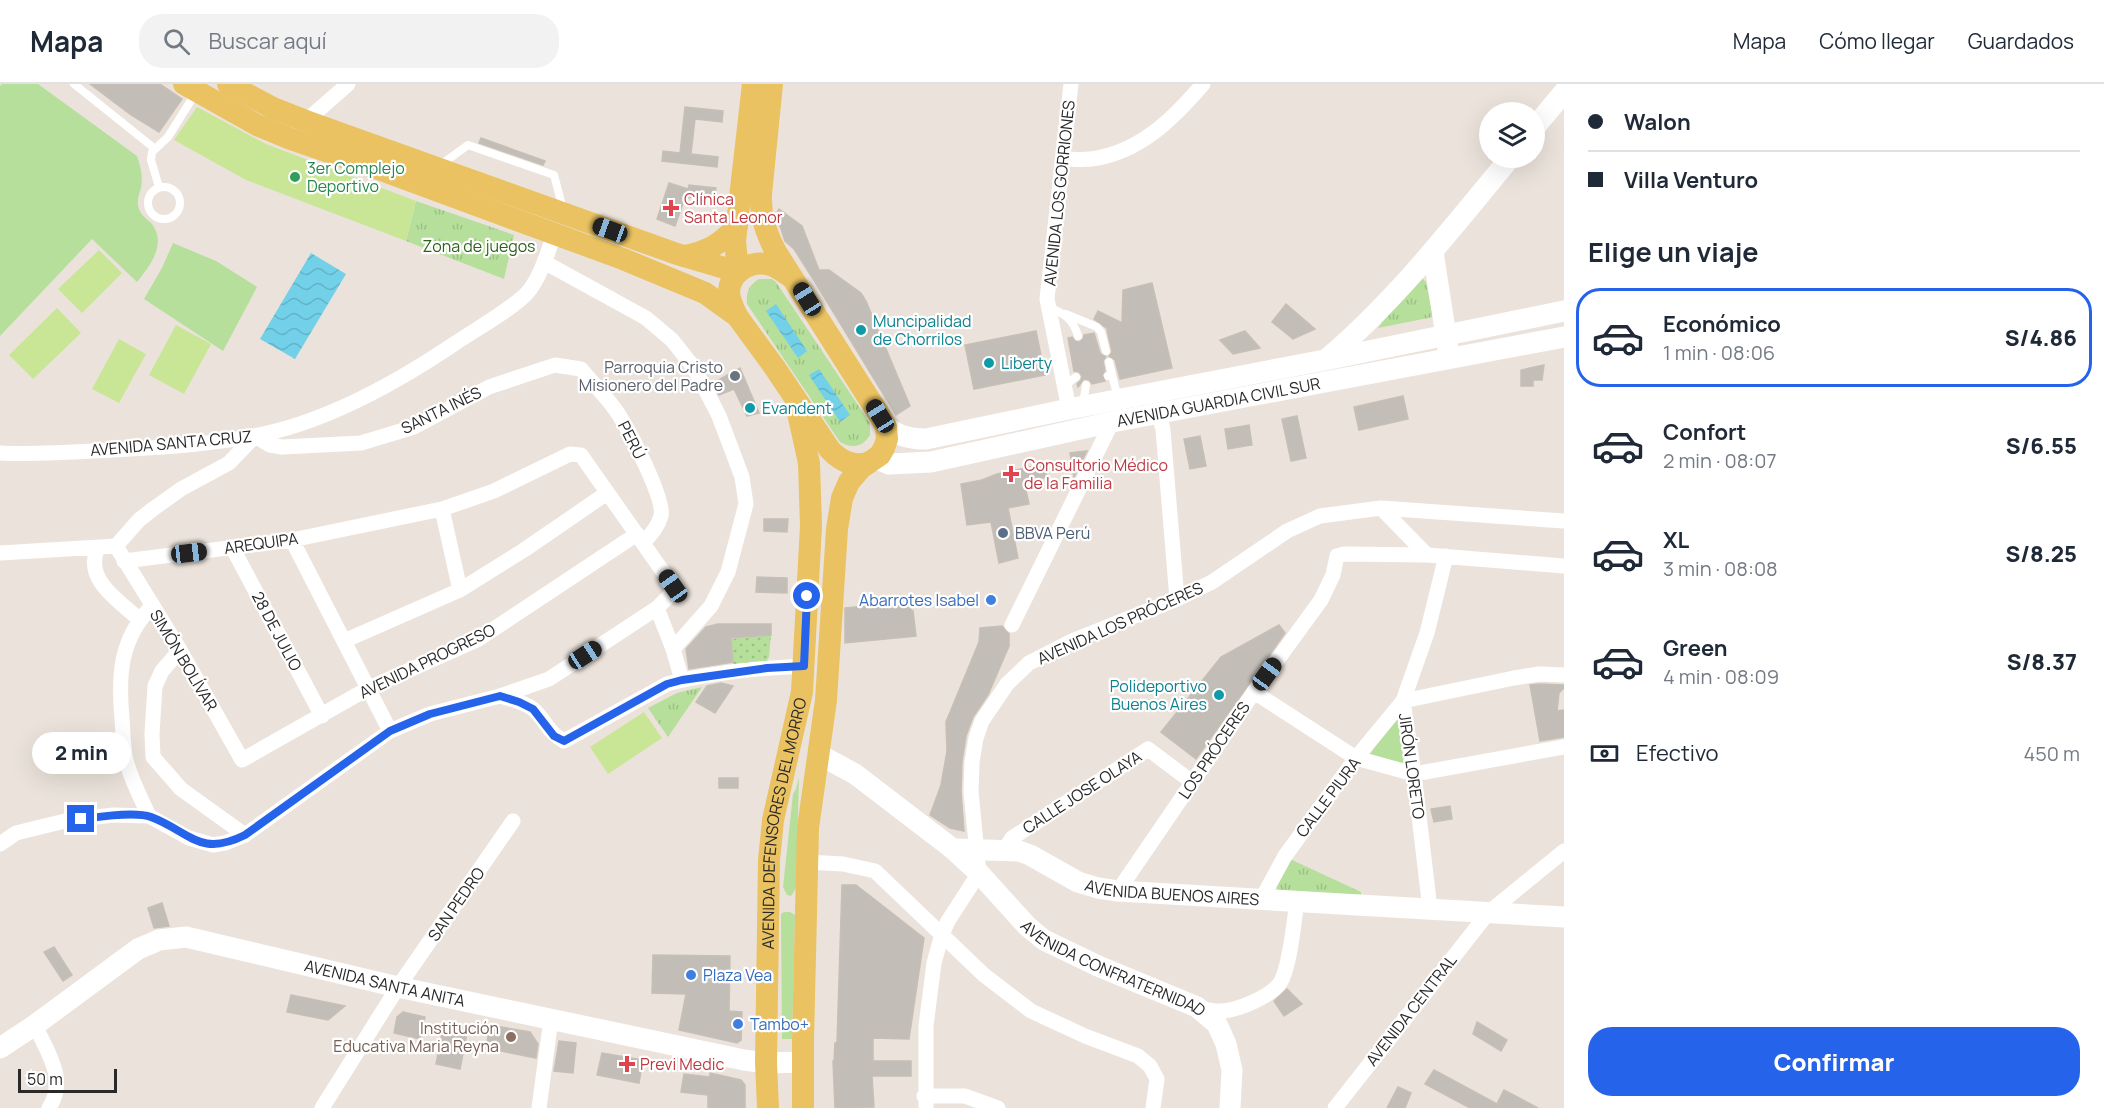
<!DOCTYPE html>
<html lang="es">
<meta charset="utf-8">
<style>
:root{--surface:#fff;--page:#f2f2f3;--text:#1f2937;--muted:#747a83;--line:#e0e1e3;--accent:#2563eb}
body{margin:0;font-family:Manrope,sans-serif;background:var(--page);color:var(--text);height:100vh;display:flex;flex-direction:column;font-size:22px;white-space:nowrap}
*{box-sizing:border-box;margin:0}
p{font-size:20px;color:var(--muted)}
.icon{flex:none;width:33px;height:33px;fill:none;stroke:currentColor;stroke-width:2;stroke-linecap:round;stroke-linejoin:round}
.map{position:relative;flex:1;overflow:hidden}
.side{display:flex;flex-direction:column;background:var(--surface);width:540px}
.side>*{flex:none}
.top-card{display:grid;align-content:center;height:132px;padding:0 24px;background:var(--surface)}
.controls{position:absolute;left:1479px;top:18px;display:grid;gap:12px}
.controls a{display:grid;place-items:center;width:66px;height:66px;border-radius:50%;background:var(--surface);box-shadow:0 6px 24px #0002;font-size:30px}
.scale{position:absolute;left:18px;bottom:15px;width:99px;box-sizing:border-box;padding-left:6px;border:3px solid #292929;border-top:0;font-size:16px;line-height:21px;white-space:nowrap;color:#292929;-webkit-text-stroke:4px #fff;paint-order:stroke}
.end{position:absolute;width:27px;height:27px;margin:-14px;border:8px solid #2563eb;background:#fff;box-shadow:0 0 0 3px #fff}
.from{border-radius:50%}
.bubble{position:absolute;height:42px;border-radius:21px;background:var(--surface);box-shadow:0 6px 24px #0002;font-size:20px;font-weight:800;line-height:42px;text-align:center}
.car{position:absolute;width:18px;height:36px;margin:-18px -9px;border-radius:8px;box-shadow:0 0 4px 2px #0007;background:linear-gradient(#222 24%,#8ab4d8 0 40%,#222 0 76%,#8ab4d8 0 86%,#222 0)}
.top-card b{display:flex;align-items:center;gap:21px;height:57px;font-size:22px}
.top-card b+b{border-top:2px solid var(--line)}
.top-card i{width:15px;height:15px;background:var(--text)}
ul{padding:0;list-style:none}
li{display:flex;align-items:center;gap:18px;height:99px;margin:0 12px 9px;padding:0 12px;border:3px solid transparent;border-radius:24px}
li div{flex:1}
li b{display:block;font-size:22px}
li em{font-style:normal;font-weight:800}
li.current{border-color:var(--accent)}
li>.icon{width:54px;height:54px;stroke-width:1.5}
h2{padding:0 24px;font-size:27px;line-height:72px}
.pay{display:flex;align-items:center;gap:15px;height:66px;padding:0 24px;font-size:22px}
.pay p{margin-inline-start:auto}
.cta{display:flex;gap:12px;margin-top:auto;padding:12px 24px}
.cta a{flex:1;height:69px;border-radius:24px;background:var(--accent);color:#fff;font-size:24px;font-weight:800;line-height:69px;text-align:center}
header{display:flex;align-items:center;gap:36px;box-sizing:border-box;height:84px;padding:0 30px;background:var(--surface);border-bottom:2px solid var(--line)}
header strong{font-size:28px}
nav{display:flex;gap:33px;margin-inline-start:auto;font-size:21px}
.search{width:420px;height:54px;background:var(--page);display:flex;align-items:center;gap:15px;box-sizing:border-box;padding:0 21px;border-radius:24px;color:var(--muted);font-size:22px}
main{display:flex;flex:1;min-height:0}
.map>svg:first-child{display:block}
.grass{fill:#b5df9a}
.park{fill:url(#park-tufts)}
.garden{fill:url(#garden-dots)}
.pitch{fill:#c8e696}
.water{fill:url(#water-waves)}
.building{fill:#c3bdb8;stroke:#c6bfb5;stroke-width:1.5}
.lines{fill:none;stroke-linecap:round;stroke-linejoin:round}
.lane{stroke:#fff;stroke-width:8}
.street{stroke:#fff;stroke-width:15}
.secondary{stroke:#fff;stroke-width:21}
.primary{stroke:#eac261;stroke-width:22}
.route{stroke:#2563eb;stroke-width:8}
.leisure-dot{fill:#2e9e5b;stroke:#fff;stroke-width:2}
.health-dot{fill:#e0444e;stroke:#fff;stroke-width:2}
.culture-dot{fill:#0f9aa8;stroke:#fff;stroke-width:2}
.worship-dot{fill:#6b7280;stroke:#fff;stroke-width:2}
.service-dot{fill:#5c6f8a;stroke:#fff;stroke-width:2}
.shop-dot{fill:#3f7fe0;stroke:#fff;stroke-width:2}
.education-dot{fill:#8d6e63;stroke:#fff;stroke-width:2}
.labels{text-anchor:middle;stroke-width:4.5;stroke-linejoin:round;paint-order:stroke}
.leisure-label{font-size:16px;fill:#27864d;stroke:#fff;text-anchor:start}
.street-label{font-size:16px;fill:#292929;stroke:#fff}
.health-label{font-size:16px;fill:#be3a42;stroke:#fff;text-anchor:start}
.park-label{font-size:16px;fill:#2f621d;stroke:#fff}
.culture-label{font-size:16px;fill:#0d838f;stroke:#fff;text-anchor:start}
.worship-label{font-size:16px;fill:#5b616d;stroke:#fff;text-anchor:end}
.service-label{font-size:16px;fill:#4e5e75;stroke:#fff;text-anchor:start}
.shop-label{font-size:16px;fill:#366cbe;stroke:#fff;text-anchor:start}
.education-label{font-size:16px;fill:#785e54;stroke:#fff;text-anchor:end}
</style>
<header>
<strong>Mapa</strong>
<div class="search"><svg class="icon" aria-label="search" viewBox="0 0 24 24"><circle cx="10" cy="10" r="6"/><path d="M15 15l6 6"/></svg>Buscar aquí</div>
<nav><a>Mapa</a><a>Cómo llegar</a><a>Guardados</a></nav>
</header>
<main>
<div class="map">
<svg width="1564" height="1024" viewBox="0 0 1564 1024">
<defs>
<pattern id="park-tufts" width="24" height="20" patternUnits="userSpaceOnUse" patternTransform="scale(1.5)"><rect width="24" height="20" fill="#b5df9a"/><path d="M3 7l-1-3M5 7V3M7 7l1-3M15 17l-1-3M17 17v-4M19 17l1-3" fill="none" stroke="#9cbf85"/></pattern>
<pattern id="garden-dots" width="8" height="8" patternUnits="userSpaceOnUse" patternTransform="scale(1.5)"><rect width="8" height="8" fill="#b5df9a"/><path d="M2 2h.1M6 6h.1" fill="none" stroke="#9cbf85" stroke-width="1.8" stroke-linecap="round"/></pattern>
<pattern id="water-waves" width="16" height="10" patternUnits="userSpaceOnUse" patternTransform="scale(1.5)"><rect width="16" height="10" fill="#72d0e9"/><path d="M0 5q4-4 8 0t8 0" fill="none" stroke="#63b3c8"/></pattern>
</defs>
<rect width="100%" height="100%" fill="#ebe3db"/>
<path class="grass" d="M2,0h36l99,72c4,12 6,20 4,32 -2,6 -4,12 -3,18 2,9 8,12 14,18 15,20 -2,42 -15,58l-45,-43 -92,97v-250z
M173,159l43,18 41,26 -34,64 -79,-52 18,-31z
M1397,632l7,48 -34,-10z
M799,693l-3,111 -5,8 -4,-1 -4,-8 10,-93 3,-5z
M784,828h6l5,3 -3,124h-10l-1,-125z"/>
<path class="park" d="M416,117l98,34 -10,44 -98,-38z
M1422,194l4,4 7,35 -55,11 34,-46z
M759,195h13l4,3 94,141v12c-7,12 -18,14 -30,7l-93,-138c-1,-12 2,-19 12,-25z
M702,603l-34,50 -20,-29 29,-15z
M1290,775l71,33v3l-84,-5 -2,-8z"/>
<path class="garden" d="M771,551l-2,22 -3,5 -33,5 -2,-28z"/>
<path class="pitch" d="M197,23l69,37 150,57 -10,40 -160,-61 -72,-40z
M99,166l23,23 -40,40 -24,-24z
M57,224l24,25 -48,46 -24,-24z
M176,241l35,19 -27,50 -35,-19z
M119,255l27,15 -27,49 -27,-14z
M644,628l18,26 -54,36 -18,-27z"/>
<path class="water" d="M311,169l35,21 -51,85 -35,-20z
M776,220l31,47 -9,7 -32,-47z
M819,285l31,46 -10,7 -31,-47z"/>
<path class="building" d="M90,0h70l22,15 -23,33 -28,-17z
M685,23l38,4 -1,11 -27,-3 -4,35 27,3 -1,10 -55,-6 1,-10 17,2z
M481,54l64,23 -2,4 -64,-22z
M669,99l19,6 1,-4 27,3 -2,12 -29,-3 2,-5 -12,34 -18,-7z
M779,125l23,17 17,44h10l32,23 5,8 44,105 -14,9 -81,-133 -21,-33 -9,-8 -9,-27z
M1152,199l20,85 -52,11 -5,-19 -6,-4 3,-4 -5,-22h2l-15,-11 4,-8 24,12 1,-33z
M1286,220l29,25 -22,10 -21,-17z
M1036,247l9,44 -71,14 -9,-44z
M1245,247l15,17 -27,6 -13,-14z
M1094,249l6,20 6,4 -3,4 2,10 -3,4 3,6 -13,3 -3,-4 -5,-1 -6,8 -1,-3 4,-4 1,-4 -3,-4 -5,-1 -6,-33 4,-1 3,4 4,1 4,-3 1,-4z
M1544,281l-2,15h-9v6h-12v-16z
M740,284l19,45 -12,3 -13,-27 -15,6 -6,-12z
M1403,312l5,23 -49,11 -5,-23z
M1297,332l9,42 -15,3 -9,-42z
M1249,341l3,20 -24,4 -3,-20z
M1200,352l6,30 -16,3 -6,-30z
M1087,367l-13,26 -4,-24z
M1044,380l3,13 -23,5 5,22 -21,4 10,50 -19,5 -8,-41 -24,3 -6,-41 21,-4 15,-6z
M764,435h24l-1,13 -23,-1z
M757,493l30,1v15l-31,-1z
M902,519l11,8 3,25 -71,7v-35z
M718,540h53v11l-40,3 2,24 -44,7 -3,-20 20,-22z
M1279,541l6,8 -89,126 -35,-27 60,-75z
M1002,542l7,8v12l-21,49 -15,22 -7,19 -4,26 -1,30 3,39 -14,-3 -20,-13 11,-30 6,-34 -1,-29 33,-80 1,-14z
M721,599l12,3 -18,27 -19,-11 11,-16z
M1540,600l24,1v3l-5,5 -2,18 7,-1v27l-24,4 -10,-56z
M719,694h19v10h-19z
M1450,722l2,13 -18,3 -3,-13z
M842,801h14l68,53 -15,101 -36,-1v23h38v15h-39l2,31 -39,1 -2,-47h1l1,-18h2z
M162,819l7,23 -15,2 -6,-20z
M54,863l18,28 -9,6 -19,-29z
M653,871l77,1 -1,55 13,1 -1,28 -4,3 -58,-13 7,-36 -34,-1z
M1287,905l15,15 -18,12 -10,-15z
M291,911l54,11 -17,14 -41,-8z
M403,928l22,5 -5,22 -26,-6 3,-16z
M1477,938l30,18 -6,11 -28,-17z
M444,939l24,5 -8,41 -24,-5z
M490,941l40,7 8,12 -2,14 -50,-10z
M559,957l17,2 -3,30 -19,-2z
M602,969l41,7 -4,23 -42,-8z
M1434,986l63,34 8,4h-35l-45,-24z
M710,989l31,7 4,5v23h-37v-13l-27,-3 3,-18 26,3z
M1398,1003l13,6 -6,15h-18z
M1504,1006l34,18h-33l-8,-4z"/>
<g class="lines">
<path class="lane" d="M74,0l80,64
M439,82l29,-21 86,30 9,34
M148 119a16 16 0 1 1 32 0a16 16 0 1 1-32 0Z
M159,103l-8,-27 1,-8 16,-15 27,-43
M1049,223c16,7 24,12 29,29
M1066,230l31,13 4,5 5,19
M1109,278l3,13
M1108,292l4,-1 6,23
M1064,302l12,-9
M1083,320l3,-19"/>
<path class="street" d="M306,37l42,-37
M1063,75c9,0 19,1 28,0 48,-6 82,-40 112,-75
M544,178l102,56 26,22 19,24 9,15 19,37 23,61 4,27 -18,68 -17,34 -38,43
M1069,325l-22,-110 24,-215
M1159,329l4,17 14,169
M0,369c38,2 75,-1 113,-3 47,-2 94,-5 140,-14 69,-12 143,-53 201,-92 19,-13 60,-36 74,-52 13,-16 19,-38 26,-57
M1381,424l46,47
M442,425l18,81
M637,450l-160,106 -108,48 -127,72 -62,-110 -64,-104 23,-26 14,-11 28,-20 48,-26 26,-27 15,9 12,2 79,-4 53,-16 75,-40 66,-22 26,4c12,15 28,30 38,46 11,17 46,84 42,101 -3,11 -11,20 -18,27
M292,456l98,191
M232,463l90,169
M98,464c-15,31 21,53 41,71
M0,469l116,-7
M657,524l16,41 9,31
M1012,541l100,-203
M344,557l116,-51 64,-40 83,-57
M180,566l-18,21 -7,15 -3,48 1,23 28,32 64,46
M1254,608l102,66 58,16 150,-27
M500,612c10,3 24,6 33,13 12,10 14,23 31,32l103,-57c41,-11 94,-16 137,-18
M149,732c-8,-18 -18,-36 -23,-56 -3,-13 -3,-28 -4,-42 -4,-43 -2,-79 30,-112
M0,760l16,-11 49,-12 48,-6 36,1 40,22 24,7 12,-2 20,-8 145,-104 40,-17 70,-18 49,-17 108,-71 15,-15 1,-7 -92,-131 -11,-1 -76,37 -52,18 -150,31 -168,21
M1005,765l7,-11 136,-89 44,33
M806,778l37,2 32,7 109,104 47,36 54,25 53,20 12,10 7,13 -4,29
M1118,807l136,-199 67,-92 12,-25 4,-19 7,-2 83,1 137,11
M1261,816l24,-44 71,-98 47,-57 111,-23 25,-4 25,1
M1430,825l-16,-135 -11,-73 24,-68 19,-77
M1200,924c6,1 12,3 18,3 17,1 52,-14 62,-28 10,-15 14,-62 17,-82
M35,941c12,27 33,54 14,83
M924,1012h41l33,12
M322,1024l76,-121 115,-166
M539,1024l12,-89
M926,1024v-82l8,-63 8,-29 6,-13 31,-48 -8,-81 1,-30 4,-24 6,-17 25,-37 22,-21 43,-22 105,-42 35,-17 75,-51 33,-15 61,-8 183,13
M1335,1024l153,-195 76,-62"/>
<g class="secondary">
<path d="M1534,44l30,-36"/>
<path d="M1433,168l15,97"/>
<path d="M1328,274c69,-59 125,-131 182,-200"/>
<path d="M886,343c14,9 23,12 40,12l143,-30 256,-49 239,-49"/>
<path id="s1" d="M875,374l14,6 42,-2 181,-40 452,-85"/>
<path id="s2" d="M818,670l37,20 98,75 26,24 48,53 17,14 54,26 99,41 20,17 9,20 6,26 -2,38"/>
<path id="s3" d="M953,765l66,2 11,4 48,27 20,6 20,3 446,26"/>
<path id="s4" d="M0,964l35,-23 103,-76 21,-9 27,-3 212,50 346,73 22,3 37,-1"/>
</g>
<g class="primary">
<path d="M184,0l73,41 34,14 82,28 250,92 82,34 32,23 38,52 55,82c11,11 22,17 38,13"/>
<path d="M228,0l45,24 33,13 371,133 61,18"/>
<path d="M772,0l-11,110c-1,22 5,39 15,58l104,164 6,11 1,12 -3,9 -4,7 -19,13 -12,14 -7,16 -5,31 -11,171 -18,128 -5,213v67"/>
<path d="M684,172c23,-4 37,-12 53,-30"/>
<path d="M738,188l-3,-31 18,-157"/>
<path d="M737,232c-3,-7 -7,-15 -8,-23 0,-19 19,-32 37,-29 10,1 17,8 25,13"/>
<path id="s5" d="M768,1024l-2,-45 3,-203 4,-40 29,-128 9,-166 -2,-63 -11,-50"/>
</g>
</g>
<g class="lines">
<path class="route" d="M81,735c17,-2 54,-8 70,-2 38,14 48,41 94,18l145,-104 40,-17 70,-18 19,6 14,7 21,27 10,5 103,-57 15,-4 85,-12 37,-2 3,-70"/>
</g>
<circle class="leisure-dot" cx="295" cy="93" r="6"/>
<g class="health-dot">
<path d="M668 115h6v6h6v6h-6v6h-6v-6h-6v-6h6z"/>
<path d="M1008 381h6v6h6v6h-6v6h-6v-6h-6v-6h6z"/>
<path d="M624 971h6v6h6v6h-6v6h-6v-6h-6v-6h6z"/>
</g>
<g class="culture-dot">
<circle cx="861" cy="246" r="6"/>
<circle cx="989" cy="279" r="6"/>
<circle cx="750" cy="324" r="6"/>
<circle cx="1219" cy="611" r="6"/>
</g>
<circle class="worship-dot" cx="735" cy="292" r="6"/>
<circle class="service-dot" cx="1003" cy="449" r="6"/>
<g class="shop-dot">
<circle cx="991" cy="516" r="6"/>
<circle cx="691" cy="891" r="6"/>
<circle cx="738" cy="940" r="6"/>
</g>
<circle class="education-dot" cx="511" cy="953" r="6"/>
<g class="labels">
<g class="leisure-label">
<text x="307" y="90">3er Complejo<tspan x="307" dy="18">Deportivo</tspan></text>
</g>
<g class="street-label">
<text transform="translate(1059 109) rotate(-84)" y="6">AVENIDA LOS GORRIONES</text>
<text dy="6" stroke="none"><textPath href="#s1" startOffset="351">AVENIDA GUARDIA CIVIL SUR</textPath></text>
<text transform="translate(441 326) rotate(-26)" y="6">SANTA INÉS</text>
<text transform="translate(632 356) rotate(63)" y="6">PERÚ</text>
<text transform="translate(171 359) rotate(-5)" y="6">AVENIDA SANTA CRUZ</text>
<text transform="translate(261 459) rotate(-8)" y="6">AREQUIPA</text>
<text transform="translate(1120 539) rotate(-24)" y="6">AVENIDA LOS PRÓCERES</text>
<text transform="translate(277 547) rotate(62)" y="6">28 DE JULIO</text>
<text transform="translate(184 576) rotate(59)" y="6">SIMÓN BOLÍVAR</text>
<text transform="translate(427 577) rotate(-26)" y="6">AVENIDA PROGRESO</text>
<text transform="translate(1214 666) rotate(-56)" y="6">LOS PRÓCERES</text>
<text transform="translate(1412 682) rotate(82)" y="6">JIRÓN LORETO</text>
<text transform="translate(1082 708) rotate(-33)" y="6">CALLE JOSE OLAYA</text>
<text transform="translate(1328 713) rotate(-53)" y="6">CALLE PIURA</text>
<text dy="6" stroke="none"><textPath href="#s5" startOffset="286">AVENIDA DEFENSORES DEL MORRO</textPath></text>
<text dy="6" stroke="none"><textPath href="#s3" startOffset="228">AVENIDA BUENOS AIRES</textPath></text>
<text transform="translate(456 820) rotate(-55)" y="6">SAN PEDRO</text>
<text dy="6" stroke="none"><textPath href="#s2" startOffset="369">AVENIDA CONFRATERNIDAD</textPath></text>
<text dy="6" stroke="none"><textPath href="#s4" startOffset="424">AVENIDA SANTA ANITA</textPath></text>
<text transform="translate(1411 926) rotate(-52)" y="6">AVENIDA CENTRAL</text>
</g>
<g class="health-label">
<text x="684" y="121">Clínica<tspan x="684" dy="18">Santa Leonor</tspan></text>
<text x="1024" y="387">Consultorio Médico<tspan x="1024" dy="18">de la Familia</tspan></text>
<text x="640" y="986">Previ Medic</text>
</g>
<g class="park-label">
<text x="479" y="168">Zona de juegos</text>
</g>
<g class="culture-label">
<text x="873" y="243">Muncipalidad<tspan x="873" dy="18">de Chorrilos</tspan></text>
<text x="1001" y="285">Liberty</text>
<text x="762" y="330">Evandent</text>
<text x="1207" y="608" text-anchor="end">Polideportivo<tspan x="1207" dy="18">Buenos Aires</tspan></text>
</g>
<g class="worship-label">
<text x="723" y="289">Parroquia Cristo<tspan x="723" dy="18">Misionero del Padre</tspan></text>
</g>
<g class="service-label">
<text x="1015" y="455">BBVA Perú</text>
</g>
<g class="shop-label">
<text x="979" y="522" text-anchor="end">Abarrotes Isabel</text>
<text x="703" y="897">Plaza Vea</text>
<text x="750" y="946">Tambo+</text>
</g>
<g class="education-label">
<text x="499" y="950">Institución<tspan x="499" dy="18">Educativa Maria Reyna</tspan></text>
</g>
</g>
</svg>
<div class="controls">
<a><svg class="icon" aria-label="layers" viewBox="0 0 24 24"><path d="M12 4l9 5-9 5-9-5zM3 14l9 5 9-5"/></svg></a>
</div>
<div class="scale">50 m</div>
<i class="end from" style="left:807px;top:512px"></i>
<i class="end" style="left:81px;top:735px"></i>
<div class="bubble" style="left:32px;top:648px;width:99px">2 min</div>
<i class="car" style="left:610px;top:146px;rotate:290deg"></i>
<i class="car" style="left:807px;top:215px;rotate:328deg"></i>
<i class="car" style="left:880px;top:332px;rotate:328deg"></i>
<i class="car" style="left:189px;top:469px;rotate:83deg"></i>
<i class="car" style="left:673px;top:502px;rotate:325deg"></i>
<i class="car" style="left:585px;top:571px;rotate:57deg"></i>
<i class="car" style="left:1267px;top:590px;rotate:36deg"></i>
</div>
<section class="side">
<div class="top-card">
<b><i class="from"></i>Walon</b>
<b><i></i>Villa Venturo</b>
</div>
<h2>Elige un viaje</h2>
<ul>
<li class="current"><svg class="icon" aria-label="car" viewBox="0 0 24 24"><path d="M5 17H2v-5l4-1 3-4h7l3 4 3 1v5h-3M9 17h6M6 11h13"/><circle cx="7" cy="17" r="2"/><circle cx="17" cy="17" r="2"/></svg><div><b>Económico</b><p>1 min · 08:06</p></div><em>S/4.86</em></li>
<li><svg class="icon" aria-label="car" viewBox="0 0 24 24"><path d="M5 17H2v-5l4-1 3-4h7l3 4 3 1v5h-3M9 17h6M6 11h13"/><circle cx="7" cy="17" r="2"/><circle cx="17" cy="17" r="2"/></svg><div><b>Confort</b><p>2 min · 08:07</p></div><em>S/6.55</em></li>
<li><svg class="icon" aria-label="car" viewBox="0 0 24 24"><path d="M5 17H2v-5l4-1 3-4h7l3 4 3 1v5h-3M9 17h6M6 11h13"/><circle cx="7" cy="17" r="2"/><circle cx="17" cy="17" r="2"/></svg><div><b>XL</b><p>3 min · 08:08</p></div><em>S/8.25</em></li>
<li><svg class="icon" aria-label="car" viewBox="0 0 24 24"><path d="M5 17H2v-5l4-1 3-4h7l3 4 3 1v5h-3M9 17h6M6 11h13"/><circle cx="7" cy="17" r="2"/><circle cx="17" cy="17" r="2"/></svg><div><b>Green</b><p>4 min · 08:09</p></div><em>S/8.37</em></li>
</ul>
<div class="pay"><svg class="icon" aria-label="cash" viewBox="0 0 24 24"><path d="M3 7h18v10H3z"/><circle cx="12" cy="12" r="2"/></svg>Efectivo<p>450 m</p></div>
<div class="cta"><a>Confirmar</a></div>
</section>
</main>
